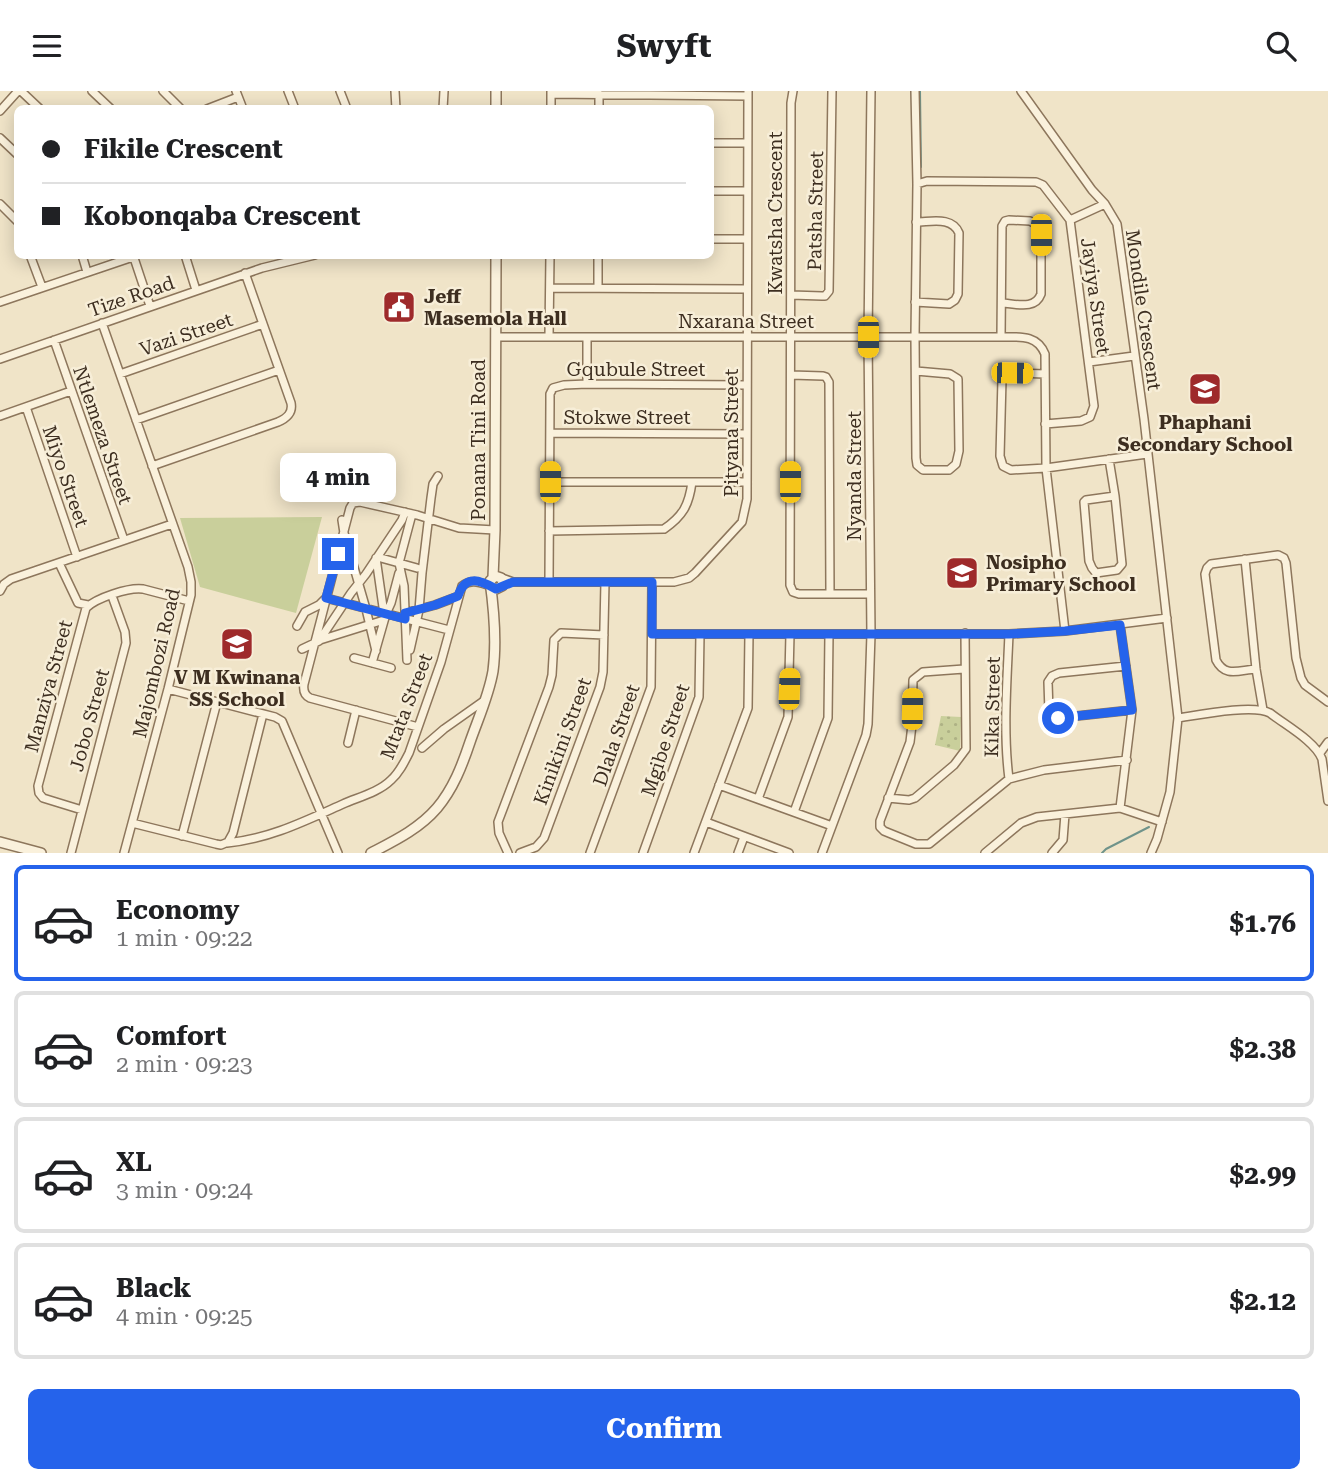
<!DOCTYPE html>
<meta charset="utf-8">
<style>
:root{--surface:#fff;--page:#f2f2f2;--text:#202124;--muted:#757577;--line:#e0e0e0;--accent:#2563eb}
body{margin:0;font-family:"Roboto Serif",serif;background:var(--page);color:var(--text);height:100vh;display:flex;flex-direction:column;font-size:26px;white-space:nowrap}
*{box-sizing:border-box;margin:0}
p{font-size:23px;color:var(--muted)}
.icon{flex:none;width:38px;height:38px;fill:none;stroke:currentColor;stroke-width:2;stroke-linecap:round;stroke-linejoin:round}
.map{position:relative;height:762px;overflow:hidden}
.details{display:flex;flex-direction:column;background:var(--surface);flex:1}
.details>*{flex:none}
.guide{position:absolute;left:14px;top:14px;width:700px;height:154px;border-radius:10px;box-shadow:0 4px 18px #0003;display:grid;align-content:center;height:154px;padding:0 28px;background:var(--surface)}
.end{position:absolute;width:32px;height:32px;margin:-16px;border:9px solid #2563eb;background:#fff;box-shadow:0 0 0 4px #fff}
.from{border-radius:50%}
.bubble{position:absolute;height:49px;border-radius:10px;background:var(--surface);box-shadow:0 4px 18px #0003;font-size:23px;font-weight:700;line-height:49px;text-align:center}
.car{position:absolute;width:21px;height:42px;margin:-21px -10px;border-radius:9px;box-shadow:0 0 5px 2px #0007;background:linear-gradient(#f5c518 24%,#345 0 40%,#f5c518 0 76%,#345 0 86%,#f5c518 0)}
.guide b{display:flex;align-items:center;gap:24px;height:66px;font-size:26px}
.guide b+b{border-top:2px solid var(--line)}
.guide i{width:18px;height:18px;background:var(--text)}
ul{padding:12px 0 0;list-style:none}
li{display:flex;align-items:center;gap:21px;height:116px;margin:0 14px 10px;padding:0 14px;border:4px solid var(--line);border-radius:10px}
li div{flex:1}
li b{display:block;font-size:26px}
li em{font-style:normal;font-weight:700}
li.selected{border-color:var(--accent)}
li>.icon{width:63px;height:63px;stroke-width:1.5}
.action{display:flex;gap:14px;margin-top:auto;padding:14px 28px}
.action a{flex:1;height:80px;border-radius:10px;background:var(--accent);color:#fff;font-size:28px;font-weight:700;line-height:80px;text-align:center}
header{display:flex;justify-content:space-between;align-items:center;height:91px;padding:0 28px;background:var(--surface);font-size:32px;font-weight:700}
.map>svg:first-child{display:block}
.green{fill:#c9cf9b}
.park{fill:url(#park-dots)}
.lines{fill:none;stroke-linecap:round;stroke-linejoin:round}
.stream{stroke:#6f938a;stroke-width:2}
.minor-casing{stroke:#8d765c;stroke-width:10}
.tertiary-casing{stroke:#8d765c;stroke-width:12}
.minor{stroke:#faf1dc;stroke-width:7}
.tertiary{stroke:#faf1dc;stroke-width:9}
.route{stroke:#2563eb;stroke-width:9}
.labels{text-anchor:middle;stroke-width:5;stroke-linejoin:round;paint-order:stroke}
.street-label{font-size:19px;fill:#3d2e20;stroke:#f7eed8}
.poi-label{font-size:19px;font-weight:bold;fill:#3d2e20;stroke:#f7eed8;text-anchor:start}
</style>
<header><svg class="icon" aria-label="menu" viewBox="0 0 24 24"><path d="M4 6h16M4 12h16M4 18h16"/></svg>Swyft<svg class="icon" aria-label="search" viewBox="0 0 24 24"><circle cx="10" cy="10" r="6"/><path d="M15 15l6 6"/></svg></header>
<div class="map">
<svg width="1328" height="762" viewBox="0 0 1328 762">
<defs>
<pattern id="park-dots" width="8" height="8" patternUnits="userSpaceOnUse" patternTransform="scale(1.75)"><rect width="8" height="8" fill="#c9cf9b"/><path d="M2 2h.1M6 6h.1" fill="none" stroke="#aeb285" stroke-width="1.8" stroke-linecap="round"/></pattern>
</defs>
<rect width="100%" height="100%" fill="#f0e4c8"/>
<path class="green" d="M322,426l-26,96 -96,-26 -20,-69z"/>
<path class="park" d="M941,625l20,1 -1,34 -25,-6z"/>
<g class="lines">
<path class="stream" d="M920,0l1,76
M1102,762l4,-4 43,-22"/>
<defs>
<path id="minor" d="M21,0l19,18
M92,0l19,18
M163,0l18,18
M236,0l7,18
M288,0l7,18
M340,0l7,18
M395,0l1,18
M793,0l-2,12 -1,482 3,7 6,2h71
M915,0l2,93 -2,153 1,121 1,7 6,5h26l7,-6 3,-13 -1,-72 -8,-5 -34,-3
M1021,0l71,99 13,14 12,20 27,195 34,299 -8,74 -13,47 -6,14
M551,3l197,2
M599,3v15
M207,18l31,-12
M443,18l1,-18
M551,18v-17
M0,20l18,-20
M0,47l18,17
M710,52h37
M917,93l10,-3 109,1 7,3 27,35 24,186 -4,11 -9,4 -36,3
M710,100h37
M0,113l18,18
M1070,129l35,-16
M710,148h37
M30,164l12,32
M82,164l5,17
M133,164l17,51
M185,164l11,35
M598,164v32
M550,197l197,1
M791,204l31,1h3l4,-5 3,-200
M0,211l133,-45
M915,211l34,2 6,-4 3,-6 1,-61c-7,-17 -28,-11 -43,-11
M102,232l86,244 3,15v13l-23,94 -44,164
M549,245l1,-81
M496,246h505c18,0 36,-3 44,17l1,114 19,163
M1001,246l1,-111 3,-5 4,-1 21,1 7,4 4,10v59c-6,16 -24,10 -39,9
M54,249l70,200
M0,268l262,-91 53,-13
M1089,271l45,-6
M120,283l143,-50
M1045,283l-33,-1 -5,1 -5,5 -2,77 3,10 8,4 35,-2 101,-14
M791,284l32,1 3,1 3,5 1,211
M587,293v-47
M26,316l51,150
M0,325l71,-25
M136,329l143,-50
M550,342l197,1
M1109,368l6,37 7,68 -5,6 -21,3 -4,-5 -3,-7 -5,-59 2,-2 29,-4
M152,375l126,-44c9,-4 15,-9 13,-19l-46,-130
M550,391h197
M342,429l2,13 22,76 10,42
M549,440l115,-2c19,-13 25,-24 28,-47
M376,467l8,56
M381,467l36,10
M1245,468l11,110 7,41
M59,472l19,40 10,2
M502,487l11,4h161l15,-4 6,-5 47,-51 5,-23 1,-408
M549,491l1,-180v-8l3,-6 11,-3 23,-1 160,1
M0,500l4,-7 7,-5 161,-55
M405,522l30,-8 24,-9
M297,535l8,-14 14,-7 7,-7 123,32
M652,543h357l56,-3 102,-13
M320,549l64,-20
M302,558l17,-8 32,-48 15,-19 36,-54 3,-8
M410,559l9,-40 3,-37 9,-75 2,-14 5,-8
M354,567l37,10
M407,569l-3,-74 -5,-23 13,-49
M372,572l14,-49 5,-11 8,-30
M1126,575l-67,7 -7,3 -4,6 1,30 9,6 74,-8
M964,578l-41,3 -10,8 -1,45 -2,17 -30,79v6l4,4 32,13h13l80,-65 35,-9 83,-10
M1256,578c-17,1 -31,9 -40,-9l-11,-86 2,-6 4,-4 67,-9 6,3 2,5 10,95 5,20 4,7 23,17
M168,598l107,28 7,4 56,132
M1178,627c20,-3 75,-14 92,-5 15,12 45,28 52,46l6,42
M418,636l-108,-29c-6,-3 -7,-8 -6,-14l46,-176 3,-5 7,-1 57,13 42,13 36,2
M348,652l8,-33
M422,657l22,-19 41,-29
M1320,662l8,-11
M1009,688c-6,-48 -2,-97 0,-145
M719,694l113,41
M888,707l21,2 6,-2 39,-33 12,-16 -1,-116
M758,708l30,-82 2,-83
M1120,717l12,-98 -12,-85
M82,719l-39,-12 -4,-5 -1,-7 48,-178c10,-10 43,-21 57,-19l46,12
M794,721l34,-94 1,-84
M706,731l83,31
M132,732l84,21 5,1 7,-3 5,-9 30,-119
M182,745l35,-134
M227,752c42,-4 78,-22 116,-39 16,-7 36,-12 48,-24 8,-7 13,-17 18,-27l32,-91 21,-76c9,-8 19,-3 29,0
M71,762l55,-210 -1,-11 -13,-36
M508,762l-9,-20 -1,-11 51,-135 3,-12 2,-35 7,-7 43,2
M520,762l16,-6 8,-9 56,-151 3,-15 2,-90
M590,762l61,-166 1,-105
M643,762l56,-156 1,-63
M694,762l54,-145 1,-74
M738,762l6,-16
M822,762l44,-118 2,-11 3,-90 -3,-297 3,-246
M985,762l36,-30 16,-6 83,-9 42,14
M1052,762l11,-13 2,-26"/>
<path id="tertiary" d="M496,0v18
M493,486l2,-47 1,-275
M0,751l41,11
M371,762c23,-12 48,-24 66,-45 16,-19 25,-42 33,-66 8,-23 19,-47 23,-71 4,-30 1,-61 -3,-90l5,-5 6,2 2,3 -1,5 -6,3 -4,-2"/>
</defs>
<use href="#minor" class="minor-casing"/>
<use href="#tertiary" class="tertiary-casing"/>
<use href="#minor" class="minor"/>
<use href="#tertiary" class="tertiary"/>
</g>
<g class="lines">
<path class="route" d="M338,463l-12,44 79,21v-6l30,-8 23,-9c7,-22 22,-16 38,-7l17,-7h139v52h357l56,-3 55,-6 12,85 -74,8"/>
</g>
<defs>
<symbol id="civic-square" viewBox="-11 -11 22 22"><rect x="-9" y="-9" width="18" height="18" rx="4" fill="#9e2a2b" stroke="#f7eed8"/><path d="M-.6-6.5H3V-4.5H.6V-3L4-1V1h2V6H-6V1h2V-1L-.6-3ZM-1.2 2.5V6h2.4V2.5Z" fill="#fff"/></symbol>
<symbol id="school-square" viewBox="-11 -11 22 22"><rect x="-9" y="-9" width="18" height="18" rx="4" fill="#9e2a2b" stroke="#f7eed8"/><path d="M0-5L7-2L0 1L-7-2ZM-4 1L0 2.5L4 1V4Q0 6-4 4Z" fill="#fff"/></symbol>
</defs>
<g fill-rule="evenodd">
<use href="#civic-square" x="380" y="197" width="38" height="38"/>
<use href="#school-square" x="1186" y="279" width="38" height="38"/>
<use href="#school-square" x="943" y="463" width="38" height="38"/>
<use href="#school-square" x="218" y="534" width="38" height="38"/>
</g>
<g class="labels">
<g class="street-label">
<text transform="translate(815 120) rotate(-89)" y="7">Patsha Street</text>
<text transform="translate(775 122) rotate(-90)" y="7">Kwatsha Crescent</text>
<text transform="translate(131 205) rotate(-19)" y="7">Tize Road</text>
<text transform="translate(1096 205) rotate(82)" y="7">Jayiya Street</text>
<text transform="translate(1144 219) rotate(82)" y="7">Mondile Crescent</text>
<text x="746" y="237">Nxarana Street</text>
<text transform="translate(186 243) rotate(-19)" y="7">Vazi Street</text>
<text x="636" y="285">Gqubule Street</text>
<text x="627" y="333">Stokwe Street</text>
<text transform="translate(731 342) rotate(-90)" y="7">Pityana Street</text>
<text transform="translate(103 344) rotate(71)" y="7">Ntlemeza Street</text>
<text transform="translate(478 349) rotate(-90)" y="7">Ponana Tini Road</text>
<text transform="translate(66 385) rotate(71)" y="7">Miyo Street</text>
<text transform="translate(854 385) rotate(-90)" y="7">Nyanda Street</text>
<text transform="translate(156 572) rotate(-77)" y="7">Majombozi Road</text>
<text transform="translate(48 595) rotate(-75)" y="7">Manziya Street</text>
<text transform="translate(406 615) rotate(-69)" y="7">Mtata Street</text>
<text transform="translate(992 616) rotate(-89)" y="7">Kika Street</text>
<text transform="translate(89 629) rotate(-75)" y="7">Jobo Street</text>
<text transform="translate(616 644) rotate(-71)" y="7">Dlala Street</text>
<text transform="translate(665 649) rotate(-72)" y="7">Mgibe Street</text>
<text transform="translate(562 650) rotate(-70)" y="7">Kinikini Street</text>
</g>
<g class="poi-label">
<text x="424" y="212">Jeff<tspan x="424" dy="22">Masemola Hall</tspan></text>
<text x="1205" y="338" text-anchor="middle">Phaphani<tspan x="1205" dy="22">Secondary School</tspan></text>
<text x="986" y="478">Nosipho<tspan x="986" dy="22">Primary School</tspan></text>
<text x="237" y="593" text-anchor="middle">V M Kwinana<tspan x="237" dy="22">SS School</tspan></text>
</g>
</g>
</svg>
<i class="end from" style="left:1058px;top:627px"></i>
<i class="end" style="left:338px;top:463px"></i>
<div class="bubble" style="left:280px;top:362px;width:116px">4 min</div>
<i class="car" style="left:1041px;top:144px;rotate:180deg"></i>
<i class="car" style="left:868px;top:246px;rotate:180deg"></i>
<i class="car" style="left:1012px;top:282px;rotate:91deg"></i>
<i class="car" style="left:550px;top:391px;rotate:0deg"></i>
<i class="car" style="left:790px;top:391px;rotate:0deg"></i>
<i class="car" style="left:789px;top:598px;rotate:2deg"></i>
<i class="car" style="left:912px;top:618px;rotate:1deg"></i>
<div class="guide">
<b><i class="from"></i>Fikile Crescent</b>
<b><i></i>Kobonqaba Crescent</b>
</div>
</div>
<section class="details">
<ul>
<li class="selected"><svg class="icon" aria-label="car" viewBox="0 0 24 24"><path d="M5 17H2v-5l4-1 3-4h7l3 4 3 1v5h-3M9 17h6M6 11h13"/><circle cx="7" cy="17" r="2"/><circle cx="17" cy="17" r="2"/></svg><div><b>Economy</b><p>1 min · 09:22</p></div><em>$1.76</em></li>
<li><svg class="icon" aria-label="car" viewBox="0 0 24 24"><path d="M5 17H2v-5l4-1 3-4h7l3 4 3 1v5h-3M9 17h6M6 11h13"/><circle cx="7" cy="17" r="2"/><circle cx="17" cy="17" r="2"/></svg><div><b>Comfort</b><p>2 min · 09:23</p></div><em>$2.38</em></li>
<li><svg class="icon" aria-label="car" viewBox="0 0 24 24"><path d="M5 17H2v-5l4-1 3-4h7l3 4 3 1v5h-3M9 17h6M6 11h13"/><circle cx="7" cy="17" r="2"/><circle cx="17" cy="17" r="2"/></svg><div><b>XL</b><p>3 min · 09:24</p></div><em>$2.99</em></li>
<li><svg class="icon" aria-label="car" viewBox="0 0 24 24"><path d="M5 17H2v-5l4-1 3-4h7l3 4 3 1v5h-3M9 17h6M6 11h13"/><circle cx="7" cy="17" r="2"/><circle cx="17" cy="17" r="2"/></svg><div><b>Black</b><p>4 min · 09:25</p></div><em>$2.12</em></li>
</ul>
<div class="action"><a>Confirm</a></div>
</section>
